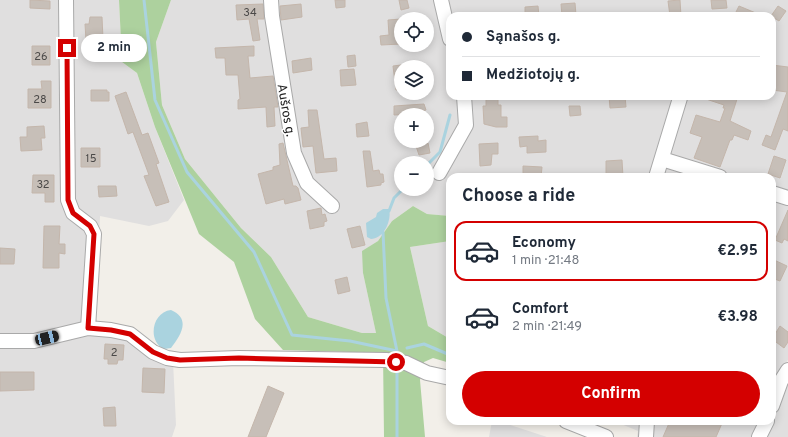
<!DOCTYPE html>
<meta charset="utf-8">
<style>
:root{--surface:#fff;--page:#f2f2f3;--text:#1f2937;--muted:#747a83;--line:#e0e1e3;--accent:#d40000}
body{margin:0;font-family:Overpass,sans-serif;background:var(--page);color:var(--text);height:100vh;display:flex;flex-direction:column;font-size:15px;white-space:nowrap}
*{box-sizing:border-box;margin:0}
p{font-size:13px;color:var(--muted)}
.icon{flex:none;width:22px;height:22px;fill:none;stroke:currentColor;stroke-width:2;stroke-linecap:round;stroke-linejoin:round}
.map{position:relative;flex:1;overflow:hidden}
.details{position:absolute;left:446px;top:173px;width:330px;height:252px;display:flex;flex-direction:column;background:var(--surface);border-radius:12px;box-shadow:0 2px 10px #0003}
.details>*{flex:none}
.hud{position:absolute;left:446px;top:12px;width:330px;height:88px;border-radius:12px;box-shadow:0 2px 10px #0003;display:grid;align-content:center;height:88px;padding:0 16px;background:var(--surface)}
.buttons{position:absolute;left:394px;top:12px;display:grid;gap:8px}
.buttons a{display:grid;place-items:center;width:40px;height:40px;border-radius:50%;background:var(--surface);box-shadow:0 2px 10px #0003;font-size:20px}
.end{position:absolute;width:18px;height:18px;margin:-9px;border:5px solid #d40000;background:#fff;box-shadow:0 0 0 2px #fff}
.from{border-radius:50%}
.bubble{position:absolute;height:28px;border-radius:14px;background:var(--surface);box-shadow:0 2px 10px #0003;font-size:13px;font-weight:700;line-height:28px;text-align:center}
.car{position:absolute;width:12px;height:24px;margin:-12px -6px;border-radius:5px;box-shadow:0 0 3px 1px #0007;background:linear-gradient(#222 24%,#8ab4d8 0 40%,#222 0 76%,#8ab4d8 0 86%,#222 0)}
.hud b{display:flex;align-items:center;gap:14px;height:38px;font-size:15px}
.hud b+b{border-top:1px solid var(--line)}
.hud i{width:10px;height:10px;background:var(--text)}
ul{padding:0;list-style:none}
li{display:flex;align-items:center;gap:12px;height:60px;margin:0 8px 6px;padding:0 8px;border:2px solid transparent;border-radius:12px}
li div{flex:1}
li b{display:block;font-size:15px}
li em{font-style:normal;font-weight:700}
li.current{border-color:var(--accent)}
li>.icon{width:36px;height:36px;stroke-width:1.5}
h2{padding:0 16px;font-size:18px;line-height:48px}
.primary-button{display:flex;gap:8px;margin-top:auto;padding:8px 16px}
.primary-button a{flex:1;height:46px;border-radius:24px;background:var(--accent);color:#fff;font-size:16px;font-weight:700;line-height:46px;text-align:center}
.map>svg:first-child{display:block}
.residential{fill:#e0dfdf;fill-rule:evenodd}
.forest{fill:#add19e}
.water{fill:#aad3df}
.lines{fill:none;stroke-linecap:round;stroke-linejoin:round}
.stream{stroke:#aad3df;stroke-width:3}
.building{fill:#c7bfb8;stroke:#c4b6ab}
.minor-casing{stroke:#a9a9a9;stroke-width:16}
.minor{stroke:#fff;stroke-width:14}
.route{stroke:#d40000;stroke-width:5}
.labels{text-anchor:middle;stroke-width:3;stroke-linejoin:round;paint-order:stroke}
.number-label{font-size:11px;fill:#4b4948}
.street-label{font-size:13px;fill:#222;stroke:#fff}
</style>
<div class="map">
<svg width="788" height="437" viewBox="0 0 788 437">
<rect width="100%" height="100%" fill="#f2efe9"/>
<path class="residential" d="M0,0h119l3,62 15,11 18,54 29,73 -16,21 -19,5 -49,-10 -4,103 4,6 73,36 3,64 -4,12h-172z
M171,0h617v360l-9,11 -7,21v-215h-322v39l-23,-2 -14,-8 -21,15 -14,20 -15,10v22l13,60h-14l-54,-16 -37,-60 -30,-29 -56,-69 -23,-54 -6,-63zM450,16h322v80h-322zM401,19h26v26h-26zM401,67h26v26h-26zM401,115h26v26h-26zM401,163h26v26h-26z
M450,241v98l-22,-13 -18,-79z
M788,380v57h-24l17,-43z
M492,421h6l49,16h-58z
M614,421h147l-7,16h-117l1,-6z"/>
<path class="forest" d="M119,0h52l-15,42 6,63 23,54 56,69 30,29 37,60 54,16h14l-13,-60 -1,-22 16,-10 14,-20 21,-15 14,8 23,2v25l-40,6 18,79 22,13v24l-17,-5 -9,4 -4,18 5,57h-41l-1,-84 -100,-3 -28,-31 -21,-57 -35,-28 -44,-107 -18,-54 -15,-11z"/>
<path class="water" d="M383,209h6c3,11 -5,30 -18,30l-4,-2 -1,-14 10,-6 1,-4z
M171,310c21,9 9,26 0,38l-7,1c-17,-8 -12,-37 7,-39z"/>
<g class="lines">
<path class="stream" d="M144,0l11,100 32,72 67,80 38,83 58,6 47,10
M427,165l13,-13 10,-37
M389,211l5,-13 9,-9
M383,232l3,66 12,58
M407,348l17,-4 26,11
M397,368v69"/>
</g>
<path class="building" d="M30,0l20,1v8l-20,-1z
M335,0h10v7l-9,1z
M399,0h8l2,8 -8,2z
M680,0l1,16h-11l-2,-15z
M711,0h15l1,8 -15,1z
M575,3l1,12 -14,1 -1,-12z
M263,4l1,15h-7l3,21 -7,1 -4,-22 -12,1 -1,-15z
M301,4l1,13 -21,3 -1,-14z
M538,6l1,10h-14v-9z
M739,6l24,10h-29z
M778,6l8,5 -7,10 -8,-5z
M90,17h12l1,22 -17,1 -1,-16h4z
M401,19v25l-20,1 -1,-9 9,-1 -1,-15z
M32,46h18v19h-18z
M254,46v10h-6l2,22 23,-2 5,31h-4l1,19 -8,1 -1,-20 -28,2v-9l2,-1 -2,-24h-12l-1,-17h-9l-1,-10z
M355,55l1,11 -8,1 -1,-11z
M311,58l1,12 -19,3 -1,-12z
M401,65v25h-5l-3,-24z
M772,65l16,2v64l-5,-2 -8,21 -13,-5 4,-10 5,2 16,-45 -15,-2z
M354,69l2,16 -15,1 -1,-16z
M41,81h10v27h-23v-19h14z
M91,90h16v2h2v9h-18z
M126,92l16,43 6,-2 11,30 -3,1 13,38 -13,4 -12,-30 5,-1 -10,-27 -6,-16 -5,2 -13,-38z
M486,96h12v9h3v12h6v10h-11l-12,-3 -1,-18h3z
M609,96h16l1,11 -16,1z
M703,96h35l-8,25 21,10 -3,9 -14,-5 -2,5h-2l-10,27 -26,-9 8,-21 -12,-4 6,-18 24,7 5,-14h-2l1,-3 -21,-7z
M424,104l2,6 -12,4 -20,1v-9z
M569,106h11l1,9 -11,1z
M308,110h9l7,49 12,-1 1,13 -21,2 -3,-27 -10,1 -2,-19 8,-1z
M367,122l2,14 -12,1 -1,-13z
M44,126l1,12h-4l1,12 -21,1 -1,-14h7v-10z
M538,136v5l8,-1v12l-19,1v-7l-7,1 -1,-10z
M283,143l10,43h3l2,2 3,12 -16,4 -1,-5 -18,5 -8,-30 15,-4v-3l7,-2 -1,-21z
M428,143l2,10 -11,2 -3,-9z
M498,143v11h-6l-1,11 -11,1 -1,-22z
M81,148h19v19h-19z
M363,151h7l3,20 6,-1 1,4h3l1,8 -3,1v2l-14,2z
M774,156l12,4 -6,18 -12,-4z
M622,160l1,17h-17v-16z
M523,166l19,1 -1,10h-18z
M33,175h21v27h-9v-9h-13z
M98,186h18l1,10 -18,1z
M321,208l1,7 3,-1 2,7 -3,1v4l-14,3 -3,-18z
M788,210v31l-4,-2 -2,4 -7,-3z
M44,226h16l-1,18h6v10l-6,-1v15h-16z
M360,226l5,19 -13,3 -5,-19z
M0,248l15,1 -1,15h-14z
M772,259l15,7 -7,15 -8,-3z
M347,277l3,14 -12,3 -3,-14z
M780,326l8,6v10l-4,6 -12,-9z
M105,344l19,1 -1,15h-5l-1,4h-9v-5h-4z
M143,368l22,1 -1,24 -22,-1z
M0,372h34v18l-34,1z
M268,386l16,7 -18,44h-18z
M115,407l1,19h-12l-1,-18z
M670,421h53l-7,16h-53z"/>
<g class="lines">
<defs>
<path id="minor" d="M66,0l2,200 5,13 17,13 4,8 -6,94
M271,0l1,16 22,137 13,30 25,23
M441,0l9,39
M662,159l58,18
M439,173l27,-48 -2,-29
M656,177l24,-79
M772,193l16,5
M0,341h34l54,-13 23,2 19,4 23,18 14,6 13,2 59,-2 147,2 20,3 21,10 23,5
M772,406l9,-25 7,-11
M566,421l40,16
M646,437l1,-16
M759,437l8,-16"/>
</defs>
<use href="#minor" class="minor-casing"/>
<use href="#minor" class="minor"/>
</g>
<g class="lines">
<path class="route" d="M67,48l1,152 5,13 17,13 4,8 -6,94 23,2 19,4 23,18 14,6 13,2 59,-2 157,4"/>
</g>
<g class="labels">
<g class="number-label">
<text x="250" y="16">34</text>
<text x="41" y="60">26</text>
<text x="40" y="103">28</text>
<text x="91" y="162">15</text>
<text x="43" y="188">32</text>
<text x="114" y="356">2</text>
</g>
<g class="street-label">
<text transform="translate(287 110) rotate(80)" y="5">Aušros g.</text>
</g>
</g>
</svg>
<div class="buttons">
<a><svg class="icon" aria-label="locate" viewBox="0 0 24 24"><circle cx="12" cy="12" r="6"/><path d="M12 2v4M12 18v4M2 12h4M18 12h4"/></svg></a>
<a><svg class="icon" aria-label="layers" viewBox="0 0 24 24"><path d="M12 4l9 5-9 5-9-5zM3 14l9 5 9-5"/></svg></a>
<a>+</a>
<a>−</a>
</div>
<i class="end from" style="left:396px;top:362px"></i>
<i class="end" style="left:67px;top:48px"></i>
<div class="bubble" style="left:81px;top:34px;width:66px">2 min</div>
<i class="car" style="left:47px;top:338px;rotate:77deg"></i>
<div class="hud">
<b><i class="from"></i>Sąnašos g.</b>
<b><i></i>Medžiotojų g.</b>
</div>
<section class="details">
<h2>Choose a ride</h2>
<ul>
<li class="current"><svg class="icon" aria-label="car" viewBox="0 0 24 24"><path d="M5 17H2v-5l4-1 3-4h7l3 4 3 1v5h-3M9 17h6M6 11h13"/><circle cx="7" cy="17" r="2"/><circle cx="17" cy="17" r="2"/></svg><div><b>Economy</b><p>1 min · 21:48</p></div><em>€2.95</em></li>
<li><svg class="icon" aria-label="car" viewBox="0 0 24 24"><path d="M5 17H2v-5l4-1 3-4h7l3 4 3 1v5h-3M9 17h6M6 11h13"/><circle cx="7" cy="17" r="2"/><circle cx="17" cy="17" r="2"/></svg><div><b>Comfort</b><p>2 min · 21:49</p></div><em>€3.98</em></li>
</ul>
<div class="primary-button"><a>Confirm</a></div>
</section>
</div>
